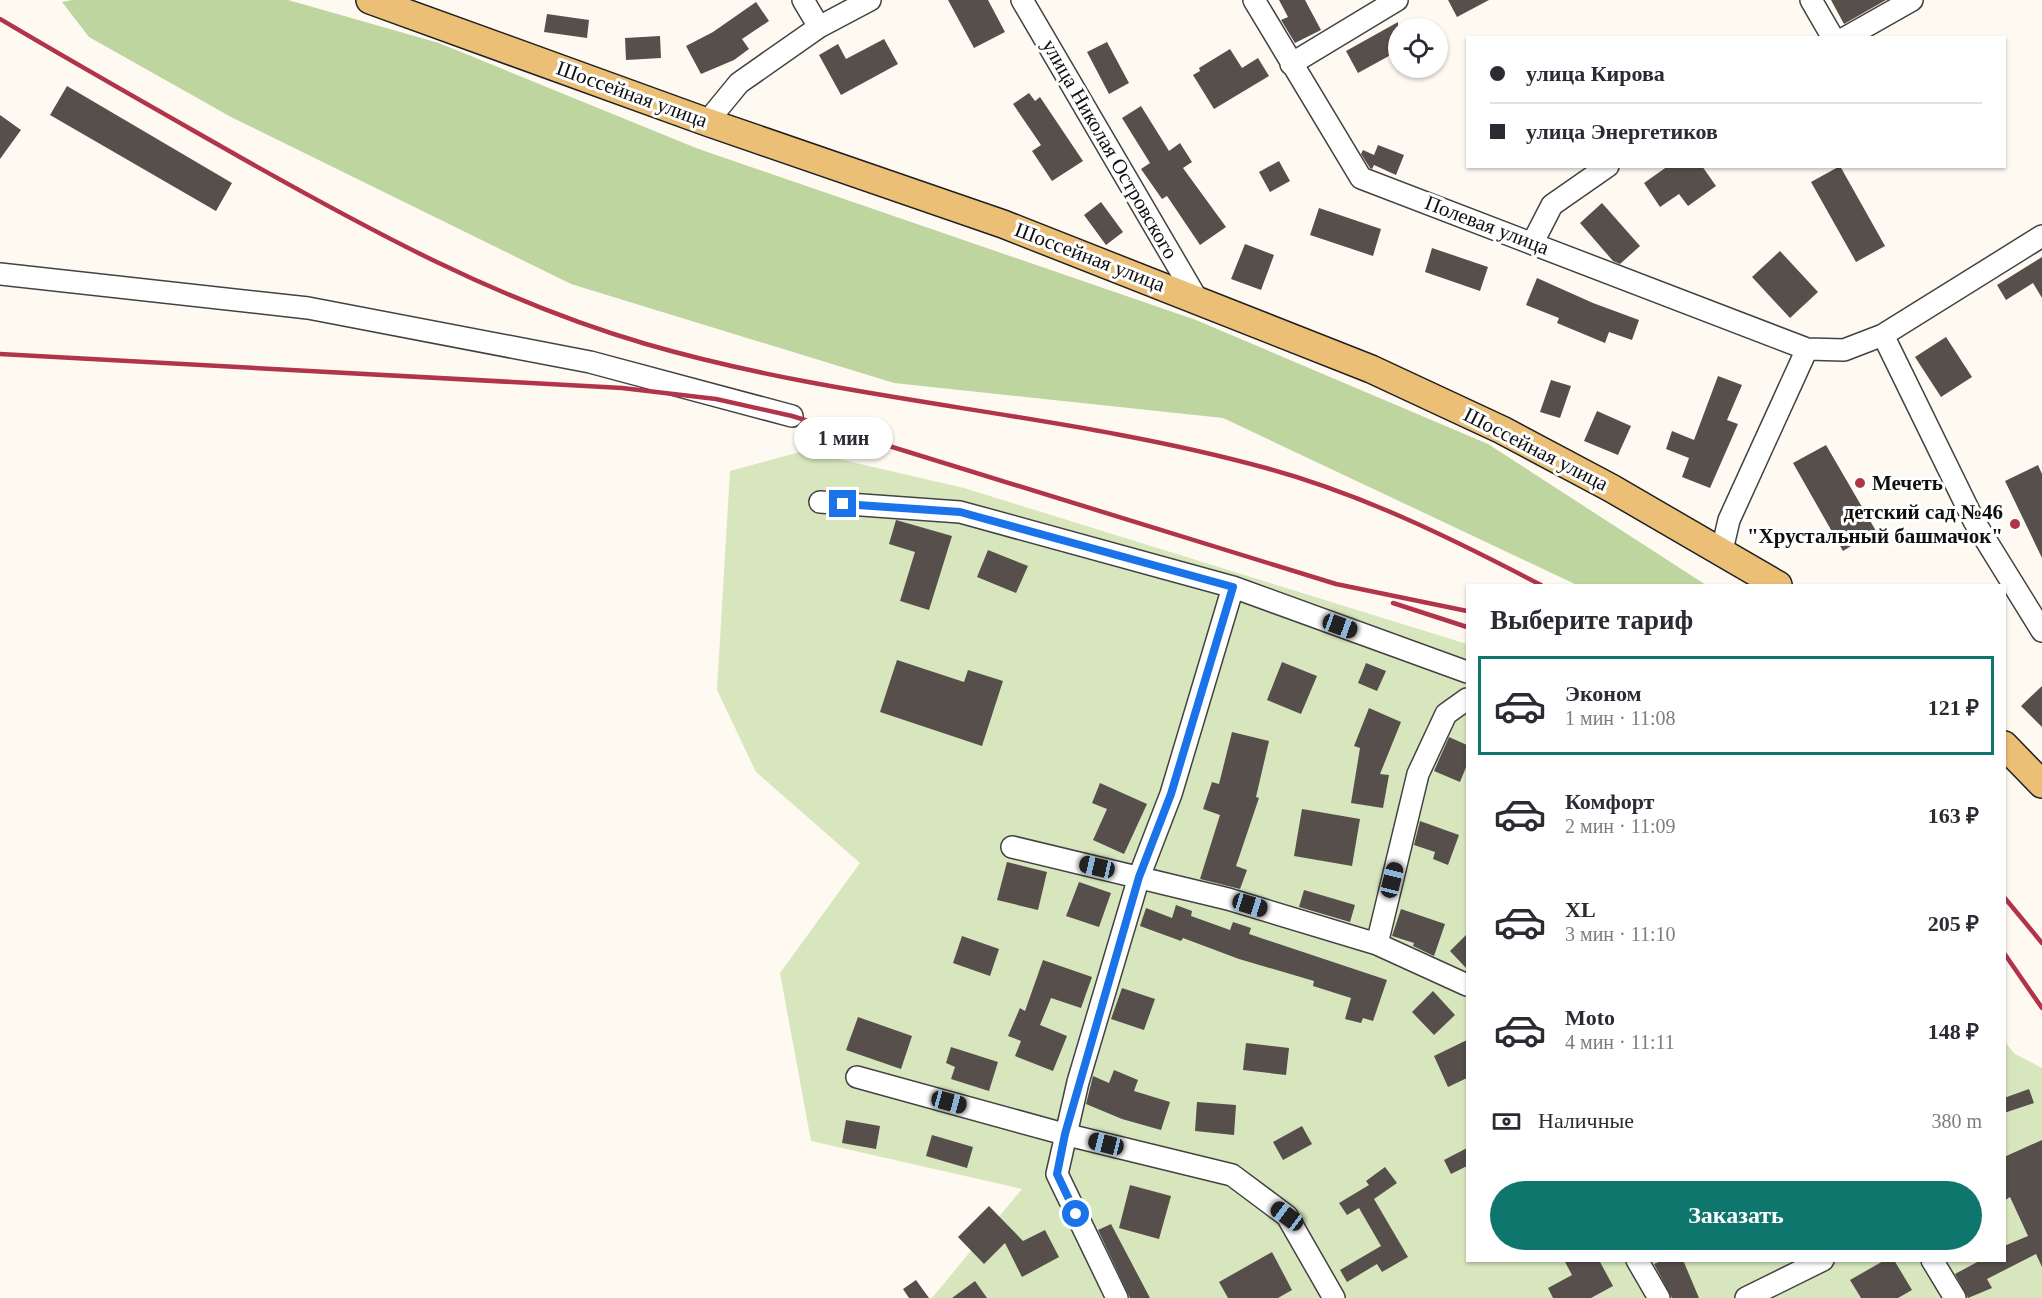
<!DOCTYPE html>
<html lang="ru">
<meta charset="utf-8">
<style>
:root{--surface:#fff;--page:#f2f2f3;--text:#2b2b33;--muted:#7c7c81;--line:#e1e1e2;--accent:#0f766e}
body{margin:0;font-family:"Times New Roman",serif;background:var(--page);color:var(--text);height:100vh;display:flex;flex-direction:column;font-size:22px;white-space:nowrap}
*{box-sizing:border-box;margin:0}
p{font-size:20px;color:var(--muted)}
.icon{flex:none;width:33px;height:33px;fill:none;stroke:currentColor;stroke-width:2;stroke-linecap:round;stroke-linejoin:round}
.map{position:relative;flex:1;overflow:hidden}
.panel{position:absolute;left:1466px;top:584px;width:540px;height:678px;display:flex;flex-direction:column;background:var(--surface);border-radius:0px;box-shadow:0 2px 4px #0004}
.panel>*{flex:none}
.top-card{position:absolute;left:1466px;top:36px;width:540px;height:132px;border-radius:0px;box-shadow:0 2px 4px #0004;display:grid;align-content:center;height:132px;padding:0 24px;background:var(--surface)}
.fabs{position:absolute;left:1388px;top:18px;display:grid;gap:12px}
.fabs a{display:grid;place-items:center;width:60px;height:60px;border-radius:50%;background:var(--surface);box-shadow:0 2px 4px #0004;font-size:30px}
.end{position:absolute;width:27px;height:27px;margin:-14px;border:8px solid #1a73e8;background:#fff;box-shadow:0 0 0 3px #fff}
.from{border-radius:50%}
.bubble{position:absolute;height:42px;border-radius:21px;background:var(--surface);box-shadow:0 2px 4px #0004;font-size:20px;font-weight:800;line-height:42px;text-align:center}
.car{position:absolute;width:18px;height:36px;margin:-18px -9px;border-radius:8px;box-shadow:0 0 4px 2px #0007;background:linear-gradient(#222 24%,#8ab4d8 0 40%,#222 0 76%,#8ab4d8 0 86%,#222 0)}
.top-card b{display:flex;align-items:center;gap:21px;height:57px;font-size:22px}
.top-card b+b{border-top:2px solid var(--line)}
.top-card i{width:15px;height:15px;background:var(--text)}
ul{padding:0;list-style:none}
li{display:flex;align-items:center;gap:18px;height:99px;margin:0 12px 9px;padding:0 12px;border:3px solid transparent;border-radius:0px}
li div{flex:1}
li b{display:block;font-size:22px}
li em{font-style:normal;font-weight:800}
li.active{border-color:var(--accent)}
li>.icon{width:54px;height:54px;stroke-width:1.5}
h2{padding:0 24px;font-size:27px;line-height:72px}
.pay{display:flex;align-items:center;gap:15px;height:66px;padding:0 24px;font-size:22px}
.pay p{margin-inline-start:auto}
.button{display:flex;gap:12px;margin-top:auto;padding:12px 24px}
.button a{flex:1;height:69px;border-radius:36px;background:var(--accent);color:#fff;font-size:24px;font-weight:800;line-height:69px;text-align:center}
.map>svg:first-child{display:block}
.green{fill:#d8e6be}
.forest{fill:#bed59f}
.building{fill:#574f4c}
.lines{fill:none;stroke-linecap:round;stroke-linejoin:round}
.minor-casing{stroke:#424242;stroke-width:24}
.major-casing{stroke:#202020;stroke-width:30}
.minor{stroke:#fff;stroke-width:21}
.major{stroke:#ebbf75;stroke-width:27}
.rail{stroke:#b2344b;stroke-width:4.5}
.route{stroke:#1a73e8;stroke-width:8}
.poi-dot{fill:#b2344b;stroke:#fff;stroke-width:2}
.labels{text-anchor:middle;stroke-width:6;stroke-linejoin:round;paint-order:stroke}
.street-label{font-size:21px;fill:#0f0f0f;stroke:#fff}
.poi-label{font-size:21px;font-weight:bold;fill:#0f0f0f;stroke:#fff;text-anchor:start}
</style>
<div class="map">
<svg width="2042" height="1298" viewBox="0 0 2042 1298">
<rect width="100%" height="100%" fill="#fefaf2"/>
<path class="green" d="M804,451l160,37 503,156v616h537v-219l11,13 27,14v230h-1110l90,-109 -211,-48 -31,-168 80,-110 -104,-91 -39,-82 13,-219z"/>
<path class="forest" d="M72,0h216l151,43 257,105 500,172 292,124 218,141h-129l-354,-167 -329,-35 -323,-99 -340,-167 -142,-80 -27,-35z"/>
<path class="building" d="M948,0h40l17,32 -31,16z
M1279,0h26l16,30 -26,13 -14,-23 7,-3z
M1448,0h41l-32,17z
M1831,0h55l-42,24z
M756,2l13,19 -27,18 7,10 -15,11 -33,14 -15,-28 27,-14z
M547,14l42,6 -2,18 -43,-6z
M1398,22v29l-40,22 -12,-22z
M660,36l1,22 -35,2 -1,-22z
M884,39l14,25 -57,31 -22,-40 19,-11 8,15z
M1107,42l22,41 -20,11 -22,-42z
M1230,49l12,19 16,-10 11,18 -55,33 -21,-34 7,-4 -1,-3z
M67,86l165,97 -16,28 -166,-96z
M1029,93l6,8 5,-4 43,64 -31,20 -20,-30 9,-6 -28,-41z
M1141,106l28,45 11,-8 12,19 -9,6 43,59 -26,18 -33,-49 -5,3 -21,-30 9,-6 -28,-45z
M0,115l21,15 -21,29z
M1378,145l26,10 -8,20 -22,-10 -2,4 -2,-1 -9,-14 2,-4 11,5z
M1279,161l11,20 -20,11 -11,-20z
M1668,166h34l14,20 -28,20 -9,-12 -19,13 -16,-24z
M1840,166l45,80 -29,16 -45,-80z
M1101,202l22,30 -17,13 -22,-30z
M1602,203l38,43 -20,18 -7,-3 -33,-38z
M1319,208l62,21 -8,27 -63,-21z
M1245,244l29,11 -13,35 -30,-11z
M1432,248l56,19 -8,24 -55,-19z
M1780,251l38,41 -28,26 -38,-41z
M2042,257v41l-9,-15 -27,17 -9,-15z
M1537,278l56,25 46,17 -7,20 -23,-8 -4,11 -48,-20 2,-5 -33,-13z
M1946,337l26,40 -31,20 -26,-40z
M1718,376l24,9 -15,35 11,4 -28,64 -28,-11 7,-19 -23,-9 6,-18 22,9z
M1551,380l20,6 -11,32 -20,-6z
M1597,411l34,15 -13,29 -34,-14z
M1826,445l50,86 -33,20 -50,-88z
M2038,465l4,9v84l-37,-77z
M896,520l56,16 -23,74 -29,-9 15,-49 -26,-8z
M988,550l40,16 -12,27 -39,-16z
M897,660l67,22 4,-12 35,11 -21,65 -102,-34z
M1282,662l35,14 -16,38 -34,-14z
M1366,663l20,8 -9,20 -19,-8z
M2042,686v41l-21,-21z
M1369,708l32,14 -21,52 9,1 -6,33 -32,-5 9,-55 -6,-2z
M1232,732l37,9 -13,56 3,1 -23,68 11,4 -7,19 -40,-10 20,-64 -17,-6 9,-27 7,2z
M1449,737l18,8v20l-7,17 -26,-11z
M1100,783l47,21 -23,50 -31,-14 14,-31 -15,-6z
M1302,809l58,10 -8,47 -58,-10z
M1420,821l39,14 -11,30 -15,-6 2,-7 -21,-7z
M1007,862l40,10 -9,38 -41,-10z
M1079,882l32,11 -12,34 -33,-11z
M1304,890l51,15 -5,17 -51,-15z
M1176,905l16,6 -1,5 39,14 3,-8 18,6 -2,6 138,46 -14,41 -10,-3 -2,5 -16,-4 6,-21 -38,-12 1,-5 -75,-22 -56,-21 -2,3 -41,-15 6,-18 26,10z
M1401,909l44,15 -11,32 -21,-10 1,-3 -22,-7z
M1467,934v35l-17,-18z
M962,936l37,13 -9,27 -37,-13z
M1043,960l49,17 -11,31 -30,-10 -11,27 27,11 -14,35 -38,-15 6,-15 -13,-5 12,-28 5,3z
M1122,988l33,11 -11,31 -33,-11z
M1433,991l22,24 -21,20 -22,-23z
M858,1017l54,19 -11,33 -55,-19z
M1467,1040v38l-19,9 -14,-31z
M1246,1043l43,5 -3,27 -43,-5z
M951,1047l47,15 -9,29 -38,-12 4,-12 -9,-4z
M1114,1070l24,10 -4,11 36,11 -9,28 -39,-11 -36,-15 7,-28 16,7z
M2029,1089l5,14 -30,10v-15z
M1197,1102l39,3 -2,30 -39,-4z
M846,1120l34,6 -4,23 -34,-6z
M1302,1126l10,18 -29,16 -10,-18z
M932,1135l41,12 -6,21 -41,-12z
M2042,1140v127l-6,-13 -49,25 5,9 -24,10 -13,-24 26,-14h23v-14l24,-10 -18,-39 -6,4v-44z
M1467,1148v18l-16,8 -7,-14z
M1385,1167l12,16 -23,16 34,58 -26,15 -5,-8 -30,18 -7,-12 41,-24 -22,-38 -12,7 -8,-12 30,-18 -3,-4z
M1130,1185l41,11 -12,43 -40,-11z
M989,1206l34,35 22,-11 14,27 -37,20 -17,-34 -21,21 -26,-27z
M1111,1224l39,74h-20l-32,-68z
M1272,1252l20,38 -14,8h-50l-9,-16z
M1564,1260h35l14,26 -22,12h-38l-5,-10 24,-13z
M1663,1260h20l16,38h-27l-18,-34z
M1885,1260h9l18,30 -14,8h-37l-11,-18z
M916,1280l13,18h-20l-6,-9z
M975,1281l12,17h-35z"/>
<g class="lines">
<defs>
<path id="minor" d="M803,0l16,27
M1022,0l175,299
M1254,0l107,178 446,171 37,1 39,-15 159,-99
M1811,0l22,38
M1845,38l67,-38
M1291,64l106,-64
M707,122l32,-39 80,-56 51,-27
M1533,242l19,-37 56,-39
M0,274l308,34 282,54 202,54
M1883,335l91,186 68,110
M820,502l140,10 273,75 234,85
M1722,550l7,-30 78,-171
M1012,847l216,52 149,45 90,41
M1377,944l41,-170 28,-60 21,-15
M857,1077l207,57 168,41 55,41 47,82
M1637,1260l22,38
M1932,1260l23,38
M1117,1298l-60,-124 21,-92 61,-205 32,-83 62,-207
M1746,1298l77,-38"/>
<path id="major" d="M370,0l337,122 296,102 368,145 131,61 109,58 167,97
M2004,745l38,39"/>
</defs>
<use href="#minor" class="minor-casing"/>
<use href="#major" class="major-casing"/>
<use href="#minor" class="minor"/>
<use href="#major" class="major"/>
<path class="rail" d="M0,19c79,47 159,92 238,137 131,74 263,146 408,188 203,59 417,68 620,124 96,26 187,71 275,117
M0,354l622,34 94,11 76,17 544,168 131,27
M1393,603l74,24
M2004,897l38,46
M2004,953l38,55"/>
</g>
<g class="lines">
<path class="route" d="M843,504l117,8 273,75 -62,207 -32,83 -74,257 -8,40 19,40"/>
</g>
<g class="poi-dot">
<circle cx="1860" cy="483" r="6"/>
<circle cx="2015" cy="524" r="6"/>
</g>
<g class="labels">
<g class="street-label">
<text transform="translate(632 94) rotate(20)" y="7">Шоссейная улица</text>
<text transform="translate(1110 149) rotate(60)" y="7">улица Николая Островского</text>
<text transform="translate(1487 225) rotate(21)" y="7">Полевая улица</text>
<text transform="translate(1090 257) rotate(21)" y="7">Шоссейная улица</text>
<text transform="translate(1536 449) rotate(27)" y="7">Шоссейная улица</text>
</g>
<g class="poi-label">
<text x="1872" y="490">Мечеть</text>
<text x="2003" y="519" text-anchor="end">детский сад №46<tspan x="2003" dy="24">"Хрустальный башмачок"</tspan></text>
</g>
</g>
</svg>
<div class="fabs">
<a><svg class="icon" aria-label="locate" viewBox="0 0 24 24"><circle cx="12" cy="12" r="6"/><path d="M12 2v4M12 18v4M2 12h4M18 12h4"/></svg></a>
</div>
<i class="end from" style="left:1076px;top:1214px"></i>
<i class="end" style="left:843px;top:504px"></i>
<div class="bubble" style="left:794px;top:417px;width:99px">1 мин</div>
<i class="car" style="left:1340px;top:626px;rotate:110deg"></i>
<i class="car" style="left:1097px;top:867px;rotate:283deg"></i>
<i class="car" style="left:1392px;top:880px;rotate:14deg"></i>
<i class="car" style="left:1250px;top:905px;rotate:107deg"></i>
<i class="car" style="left:949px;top:1102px;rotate:105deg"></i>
<i class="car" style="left:1106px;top:1144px;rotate:284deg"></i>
<i class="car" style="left:1287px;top:1216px;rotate:307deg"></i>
<div class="top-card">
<b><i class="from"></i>улица Кирова</b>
<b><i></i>улица Энергетиков</b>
</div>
<section class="panel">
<h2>Выберите тариф</h2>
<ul>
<li class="active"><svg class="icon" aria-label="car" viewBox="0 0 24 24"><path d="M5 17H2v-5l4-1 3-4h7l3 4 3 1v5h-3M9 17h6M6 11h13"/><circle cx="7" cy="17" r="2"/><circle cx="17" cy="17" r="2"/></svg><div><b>Эконом</b><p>1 мин · 11:08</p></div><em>121 ₽</em></li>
<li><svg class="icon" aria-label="car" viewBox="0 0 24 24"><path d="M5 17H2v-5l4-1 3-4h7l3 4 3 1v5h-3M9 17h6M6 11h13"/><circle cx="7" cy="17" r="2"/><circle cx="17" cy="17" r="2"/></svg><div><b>Комфорт</b><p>2 мин · 11:09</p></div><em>163 ₽</em></li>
<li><svg class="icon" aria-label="car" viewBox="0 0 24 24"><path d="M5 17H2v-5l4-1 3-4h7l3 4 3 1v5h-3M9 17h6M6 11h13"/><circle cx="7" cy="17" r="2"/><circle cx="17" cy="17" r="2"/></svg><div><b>XL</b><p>3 мин · 11:10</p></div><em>205 ₽</em></li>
<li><svg class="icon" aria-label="car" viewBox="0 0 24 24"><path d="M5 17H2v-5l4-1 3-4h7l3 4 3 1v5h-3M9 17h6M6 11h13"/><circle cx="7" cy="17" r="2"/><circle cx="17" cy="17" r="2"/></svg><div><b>Moto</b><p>4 мин · 11:11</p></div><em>148 ₽</em></li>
</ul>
<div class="pay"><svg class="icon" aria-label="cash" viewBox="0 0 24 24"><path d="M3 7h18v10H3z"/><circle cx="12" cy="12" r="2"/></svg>Наличные<p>380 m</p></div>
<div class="button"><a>Заказать</a></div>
</section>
</div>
